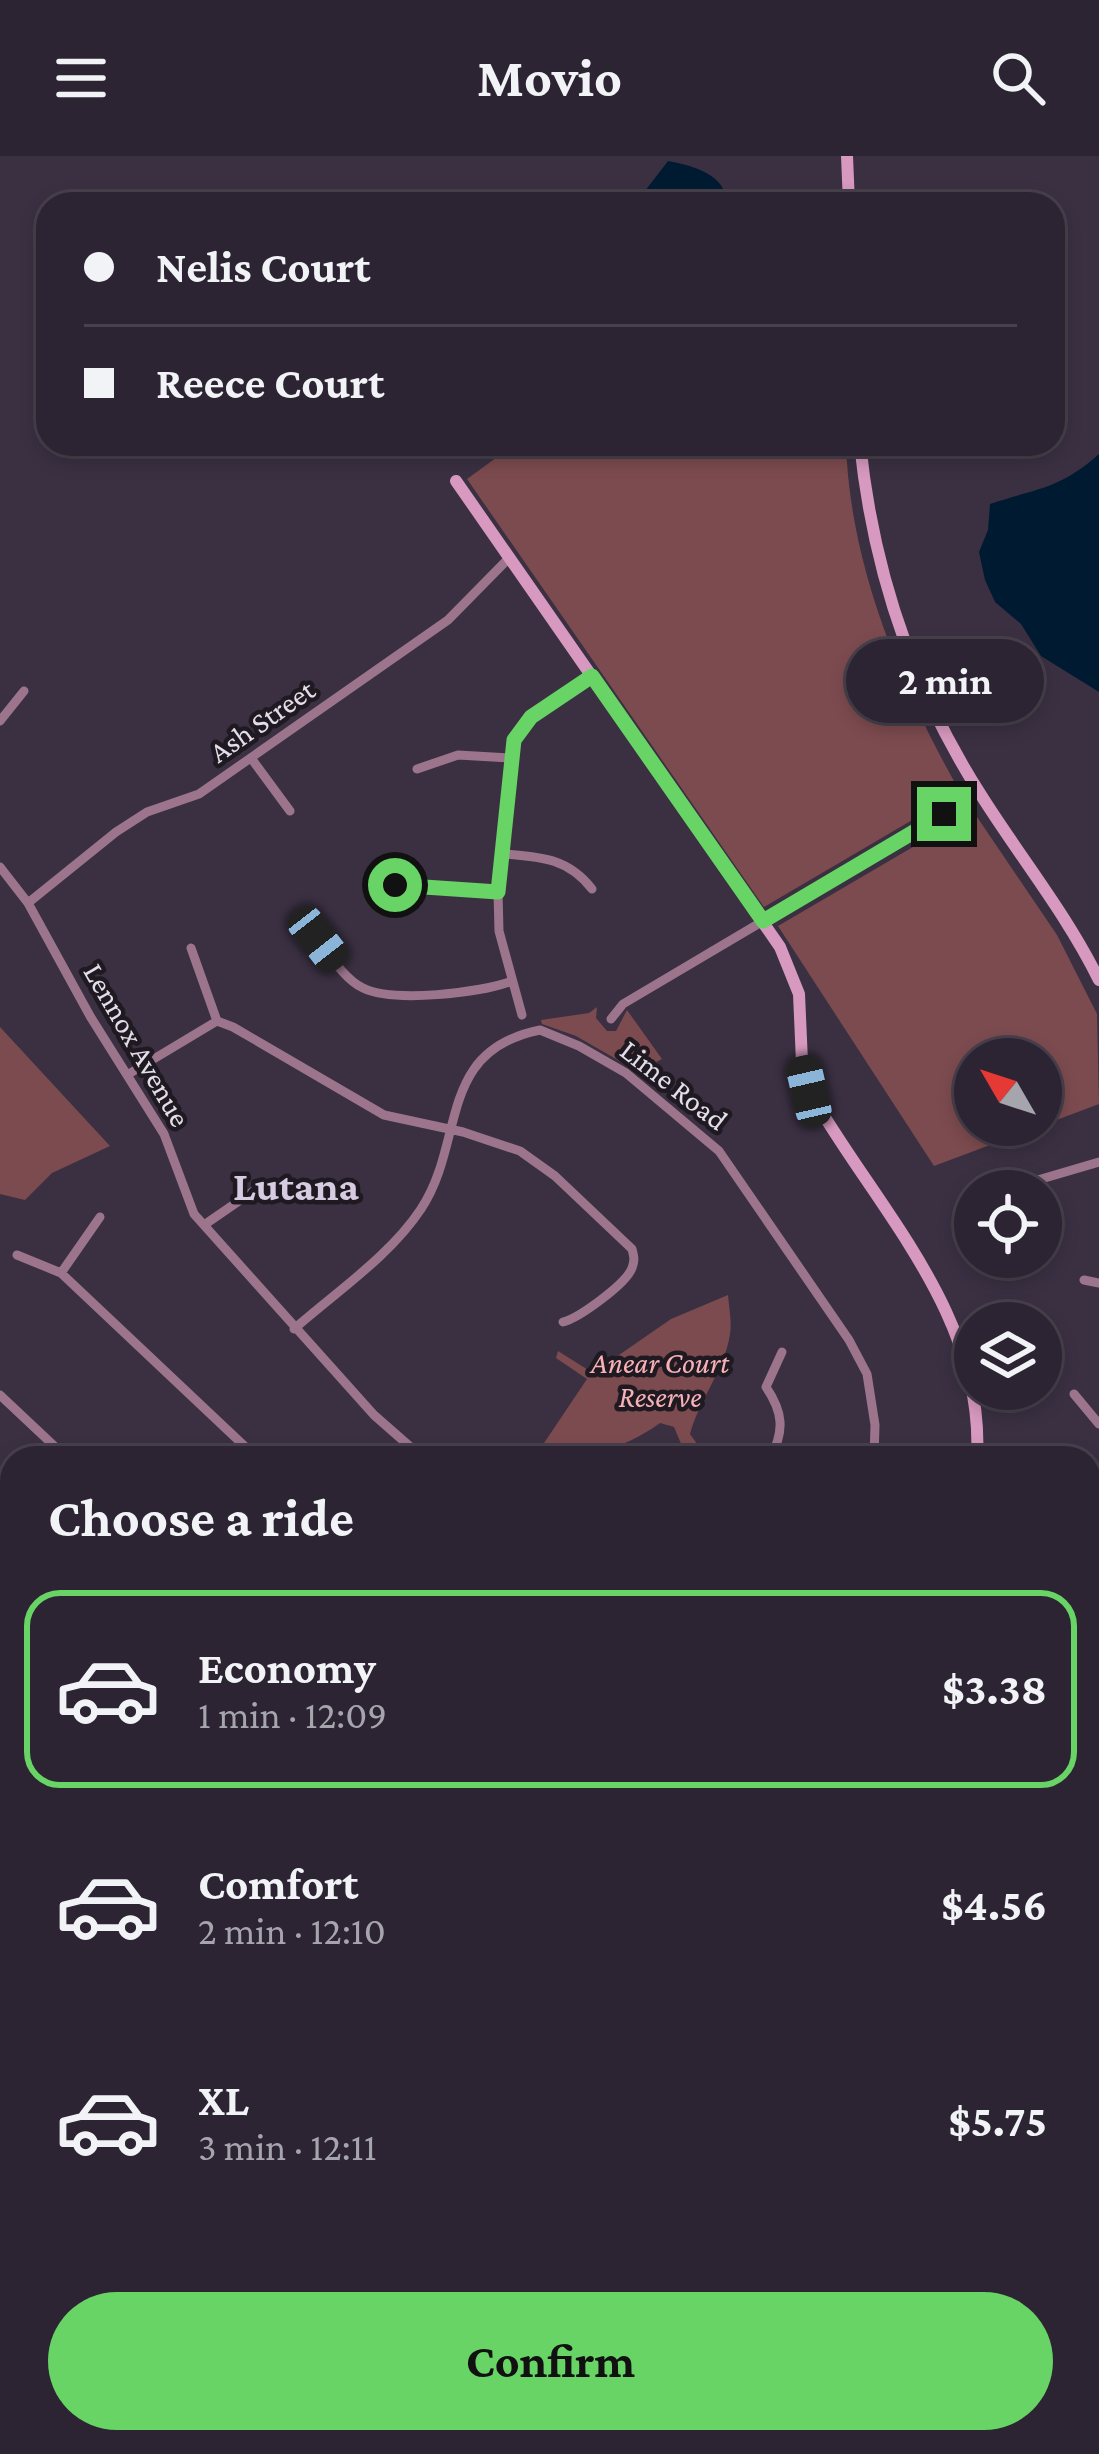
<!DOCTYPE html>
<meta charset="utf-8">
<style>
:root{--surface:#2c2432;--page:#38303e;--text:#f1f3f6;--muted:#a6a4ac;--line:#48414d;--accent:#68d465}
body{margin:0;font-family:"Crimson Pro",serif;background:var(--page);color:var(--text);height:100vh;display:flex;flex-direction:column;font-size:45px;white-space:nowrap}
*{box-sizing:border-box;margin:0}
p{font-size:39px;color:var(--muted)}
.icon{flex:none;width:66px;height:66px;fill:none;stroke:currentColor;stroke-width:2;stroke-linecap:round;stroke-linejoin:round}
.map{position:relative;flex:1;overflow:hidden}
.drawer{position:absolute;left:0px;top:1290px;width:1101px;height:1008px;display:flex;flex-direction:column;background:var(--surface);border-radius:36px 36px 0 0;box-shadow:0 6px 18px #0003,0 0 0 3px var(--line)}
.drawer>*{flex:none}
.hud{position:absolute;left:36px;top:36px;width:1029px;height:264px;border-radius:36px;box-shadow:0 6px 18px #0003,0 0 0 3px var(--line);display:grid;align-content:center;height:264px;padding:0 48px;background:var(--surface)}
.needle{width:78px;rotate:309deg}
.fabs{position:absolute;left:954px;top:882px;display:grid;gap:24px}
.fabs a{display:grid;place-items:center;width:108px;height:108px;border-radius:50%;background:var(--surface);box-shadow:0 6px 18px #0003,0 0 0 3px var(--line);font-size:60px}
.end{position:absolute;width:54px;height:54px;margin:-27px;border:15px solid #68d465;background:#111;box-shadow:0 0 0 6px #111}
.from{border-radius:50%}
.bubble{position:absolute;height:84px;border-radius:42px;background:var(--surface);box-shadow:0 6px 18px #0003,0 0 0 3px var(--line);font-size:39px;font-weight:700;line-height:84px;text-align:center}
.car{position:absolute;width:36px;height:72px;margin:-36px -18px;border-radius:15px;box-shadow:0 0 9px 3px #0007;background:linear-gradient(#222 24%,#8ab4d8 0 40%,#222 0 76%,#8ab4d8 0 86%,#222 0)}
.hud b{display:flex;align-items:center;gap:42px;height:114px;font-size:45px}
.hud b+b{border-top:3px solid var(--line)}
.hud i{width:30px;height:30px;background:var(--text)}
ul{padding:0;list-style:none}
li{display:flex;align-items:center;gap:36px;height:198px;margin:0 24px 18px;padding:0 24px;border:6px solid transparent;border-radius:36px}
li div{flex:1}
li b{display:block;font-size:45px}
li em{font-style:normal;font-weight:700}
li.selected{border-color:var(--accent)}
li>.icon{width:108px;height:108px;stroke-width:1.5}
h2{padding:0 48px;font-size:54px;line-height:144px}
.cta{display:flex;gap:24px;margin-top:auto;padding:24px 48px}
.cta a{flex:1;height:138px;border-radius:72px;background:var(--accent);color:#111;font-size:48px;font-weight:700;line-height:138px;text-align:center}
header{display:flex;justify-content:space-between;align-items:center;height:156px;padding:0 48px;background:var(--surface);font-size:54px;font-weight:700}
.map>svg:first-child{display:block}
.green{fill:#7c4b4f;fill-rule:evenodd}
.water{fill:#001b31}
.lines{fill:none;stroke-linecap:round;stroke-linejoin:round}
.street{stroke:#9c758d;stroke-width:9}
.secondary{stroke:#d799bf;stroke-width:12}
.highway{stroke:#fde9f5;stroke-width:16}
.route{stroke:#68d465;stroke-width:15}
.labels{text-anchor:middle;stroke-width:9;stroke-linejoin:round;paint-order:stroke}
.street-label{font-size:30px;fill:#e4deea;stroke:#1f1a22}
.park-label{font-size:30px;font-style:italic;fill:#f8b2b7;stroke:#1f1a22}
.district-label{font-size:42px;font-weight:bold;fill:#d6cbe1;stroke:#1f1a22}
</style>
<header><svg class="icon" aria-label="menu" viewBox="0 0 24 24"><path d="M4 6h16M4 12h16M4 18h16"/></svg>Movio<svg class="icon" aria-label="search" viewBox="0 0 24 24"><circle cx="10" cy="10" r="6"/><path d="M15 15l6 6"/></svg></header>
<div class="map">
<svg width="1099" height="2298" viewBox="0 0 1099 2298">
<rect width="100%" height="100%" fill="#3a3042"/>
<path class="green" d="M515,288h331c4,122 55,243 114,348l-196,115 -297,-428z
M971,657l4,1 82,121 40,79 2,90 -165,62 -156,-240zM1041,903v66h-66v-66z
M597,851l-1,11 11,13h9l11,-21 35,49 -25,12 -61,-35 -34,-12 -1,-4 48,-7z
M0,871l110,119 -58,27 -27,27 -25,-6z
M728,1139c1,13 4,27 2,39 -5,35 -31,66 -40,100l17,24h-20l-13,-31 -14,-4c-40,29 -78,35 -126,35l53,-79 -31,-21 2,-7 35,22 78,-54z"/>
<path class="water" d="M668,5c26,5 58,13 59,43h-92z
M1099,298v238l-58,-36 -20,-32 -26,-22 -10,-22 -6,-28 9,-22 2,-26c48,-16 70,-15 109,-50z"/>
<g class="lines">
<path class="street" d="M0,565l24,-30
M251,602l39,53
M417,613l41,-14 52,3
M504,698c37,3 64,4 88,35
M0,711l28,36 62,113 74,118 30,80 180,201 49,43
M396,729l102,7
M28,747l88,-71 31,-20 52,-18 249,-174 62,-63
M318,783c12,16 26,40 45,49 31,15 117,5 149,-7
M191,792l26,73
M522,859l-23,-84 -1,-39 12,-134c10,-42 48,-59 82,-82
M611,863l12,-15 356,-211
M127,919l90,-54 16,6 151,88 79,17 57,19 35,25 77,73c2,8 3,11 0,19 -6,16 -53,50 -69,54
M1031,1026l68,-20
M204,1069l61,-42
M17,1099l44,18 196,185
M61,1117l39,-56
M1084,1124l15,3
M294,1173c42,-37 96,-73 127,-120 45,-68 15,-158 119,-179l39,16 47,27 93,78 130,189 18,34 8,51 -1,33
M1074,1238l25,30
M0,1239l67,63
M770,1302c15,-27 13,-46 -4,-71l16,-35
M1089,1343l10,-4
M0,1429l12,12
M1089,1633l10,3
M0,1771l12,7
M0,1905l12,8
M0,2209l12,-16
M752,2286l15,12
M93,2298l13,-12
M372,2298l13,-12
M973,2298l13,-12"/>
<path class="secondary" d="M847,0l2,48
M860,288c13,125 53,245 121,351 39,62 85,118 118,185
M456,325l324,466 19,47 3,68 7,29c67,117 176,223 168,367
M0,2050l12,9
M1089,2257l10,9
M311,2286l16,12
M654,2298l12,-12"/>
<path class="highway" d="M0,1645l12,2
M0,1669l12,2
M1089,1870l10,1
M1089,1895l10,1"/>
</g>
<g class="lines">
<path class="route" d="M395,729l103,7 16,-152 17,-23 61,-41 171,245 181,-107"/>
</g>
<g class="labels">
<g class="street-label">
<text transform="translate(262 565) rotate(-35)" y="10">Ash Street</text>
<text transform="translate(137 889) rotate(60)" y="10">Lennox Avenue</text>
<text transform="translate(674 929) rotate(38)" y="10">Lime Road</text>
</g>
<g class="park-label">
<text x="660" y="1217">Anear Court<tspan x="660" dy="34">Reserve</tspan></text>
</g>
<g class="district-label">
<text x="296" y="1044">Lutana</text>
</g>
</g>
</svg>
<div class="fabs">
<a><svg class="needle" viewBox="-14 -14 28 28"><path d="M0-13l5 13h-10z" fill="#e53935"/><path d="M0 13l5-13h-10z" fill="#a6a4ac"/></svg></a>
<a><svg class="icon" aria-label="locate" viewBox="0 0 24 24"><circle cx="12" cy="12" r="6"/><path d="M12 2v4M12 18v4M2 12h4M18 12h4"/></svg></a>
<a><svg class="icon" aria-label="layers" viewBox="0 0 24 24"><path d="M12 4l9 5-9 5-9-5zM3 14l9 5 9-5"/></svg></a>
</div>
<i class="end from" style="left:395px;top:729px"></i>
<i class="end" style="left:944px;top:658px"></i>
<div class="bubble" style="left:846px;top:483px;width:198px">2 min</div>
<i class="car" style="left:318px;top:783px;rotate:142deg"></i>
<i class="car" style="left:809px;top:935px;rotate:347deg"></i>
<div class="hud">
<b><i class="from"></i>Nelis Court</b>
<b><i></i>Reece Court</b>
</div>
<section class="drawer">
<h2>Choose a ride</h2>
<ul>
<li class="selected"><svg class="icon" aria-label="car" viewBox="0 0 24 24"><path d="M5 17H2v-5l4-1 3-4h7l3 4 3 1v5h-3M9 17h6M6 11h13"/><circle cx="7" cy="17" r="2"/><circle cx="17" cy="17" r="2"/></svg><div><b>Economy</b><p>1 min · 12:09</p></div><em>$3.38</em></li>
<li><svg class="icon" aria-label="car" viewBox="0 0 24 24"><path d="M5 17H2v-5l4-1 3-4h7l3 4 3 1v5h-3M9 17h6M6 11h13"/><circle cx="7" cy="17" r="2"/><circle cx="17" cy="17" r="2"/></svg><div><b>Comfort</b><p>2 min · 12:10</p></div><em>$4.56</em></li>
<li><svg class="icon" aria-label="car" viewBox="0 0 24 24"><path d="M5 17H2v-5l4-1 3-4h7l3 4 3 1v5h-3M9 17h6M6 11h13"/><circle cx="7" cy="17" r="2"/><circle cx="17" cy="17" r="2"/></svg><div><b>XL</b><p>3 min · 12:11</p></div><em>$5.75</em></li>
</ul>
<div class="cta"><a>Confirm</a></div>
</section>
</div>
